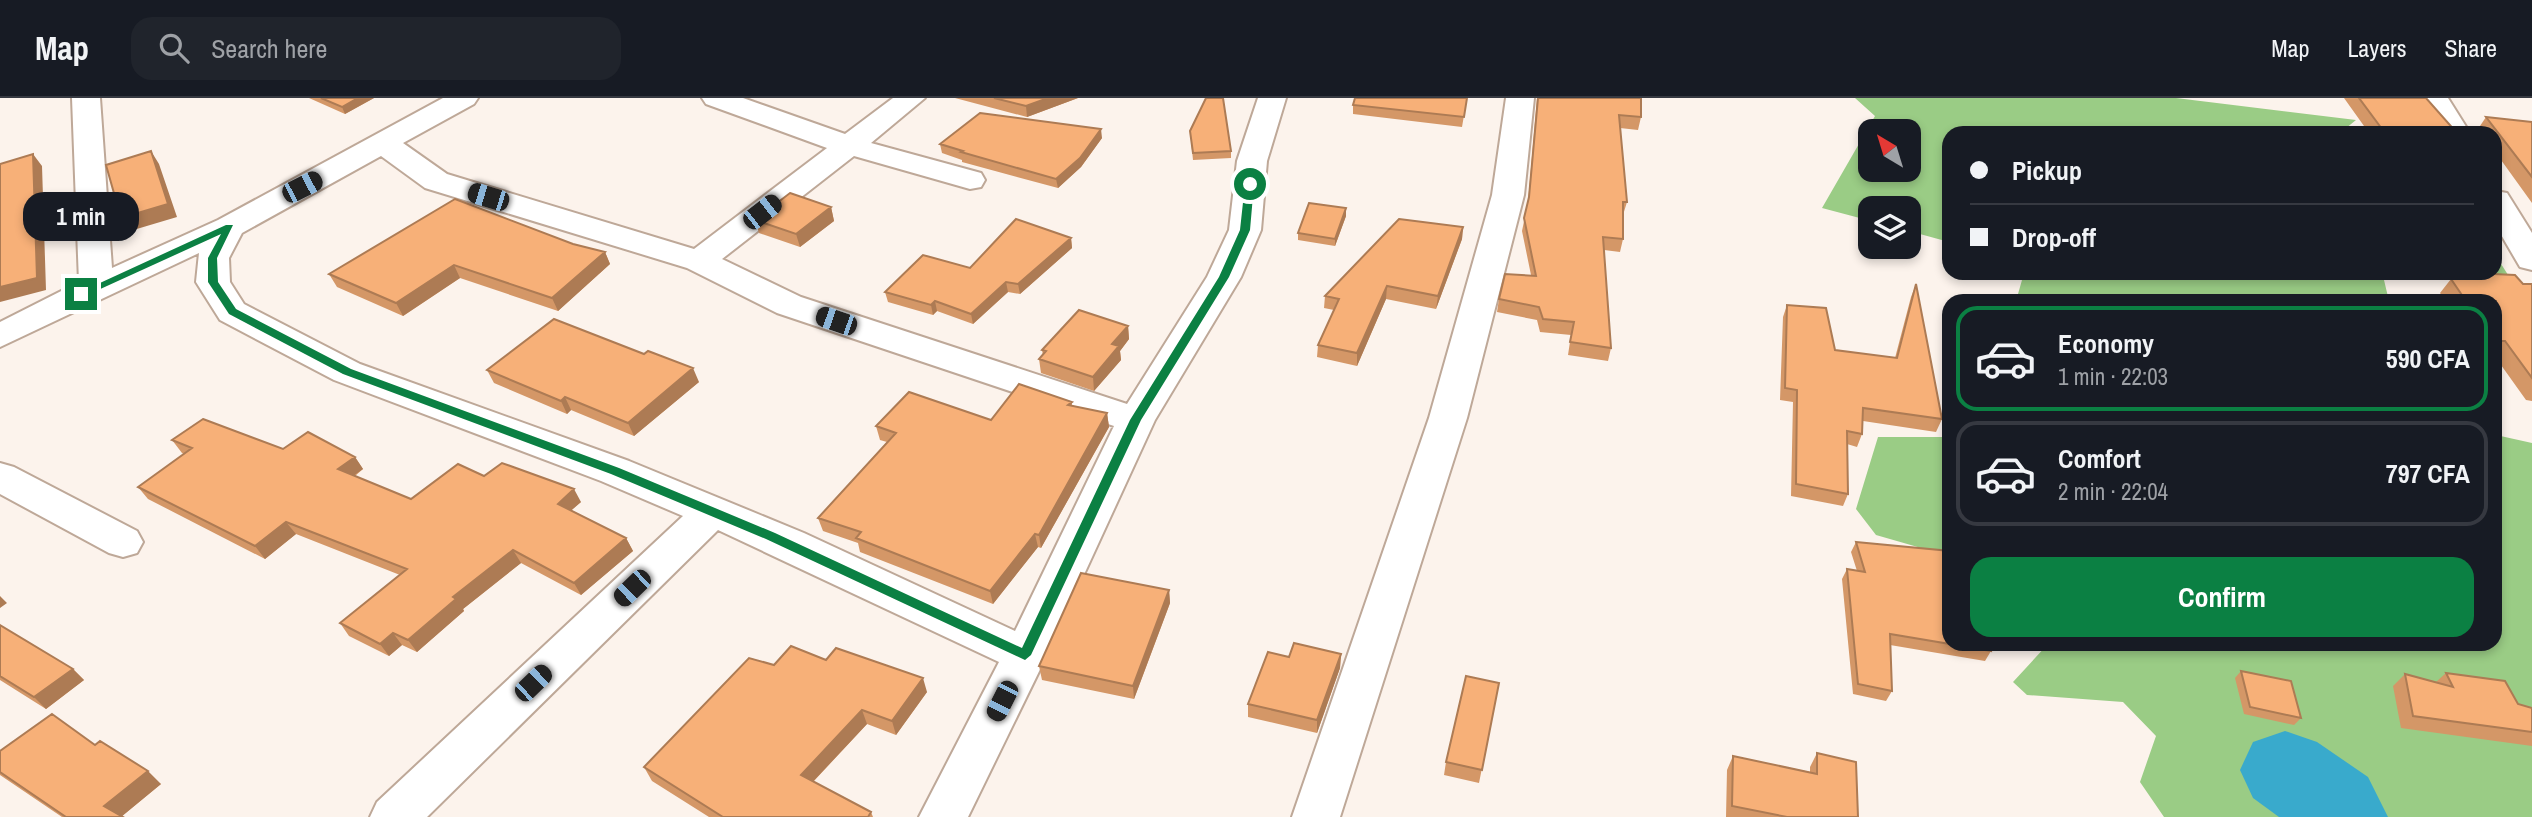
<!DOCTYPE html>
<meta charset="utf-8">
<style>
:root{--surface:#171b24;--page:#20242c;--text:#f1f3f6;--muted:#9ea1a6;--line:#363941;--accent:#0b8043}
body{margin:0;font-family:"Archivo Narrow",sans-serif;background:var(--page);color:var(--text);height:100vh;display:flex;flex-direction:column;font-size:26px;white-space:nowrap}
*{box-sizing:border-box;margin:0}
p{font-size:23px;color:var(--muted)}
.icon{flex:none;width:38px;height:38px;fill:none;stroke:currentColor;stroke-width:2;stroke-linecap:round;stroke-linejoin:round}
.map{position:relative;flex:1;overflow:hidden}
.sheet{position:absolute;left:1942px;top:196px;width:560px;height:357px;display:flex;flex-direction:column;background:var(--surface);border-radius:21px;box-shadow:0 4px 10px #0003}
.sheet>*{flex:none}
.top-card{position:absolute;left:1942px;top:28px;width:560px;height:154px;border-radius:21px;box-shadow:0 4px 10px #0003;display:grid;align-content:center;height:154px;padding:0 28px;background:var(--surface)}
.needle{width:46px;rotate:322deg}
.buttons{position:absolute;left:1858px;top:21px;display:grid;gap:14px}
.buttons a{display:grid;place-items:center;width:63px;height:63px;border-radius:14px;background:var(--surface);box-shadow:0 4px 10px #0003;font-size:35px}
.end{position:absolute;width:32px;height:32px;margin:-16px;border:9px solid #0b8043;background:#fff;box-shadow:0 0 0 4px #fff}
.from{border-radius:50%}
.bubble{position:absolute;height:49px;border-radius:21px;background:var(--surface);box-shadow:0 4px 10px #0003;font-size:23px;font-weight:700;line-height:49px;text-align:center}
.car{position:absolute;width:21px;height:42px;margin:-21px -10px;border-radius:9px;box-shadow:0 0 5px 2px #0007;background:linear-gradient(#222 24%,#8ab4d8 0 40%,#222 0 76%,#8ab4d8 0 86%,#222 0)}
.top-card b{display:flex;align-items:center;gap:24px;height:66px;font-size:26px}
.top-card b+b{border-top:2px solid var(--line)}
.top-card i{width:18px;height:18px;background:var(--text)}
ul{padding:12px 0 0;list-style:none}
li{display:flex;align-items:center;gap:21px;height:105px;margin:0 14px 10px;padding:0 14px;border:4px solid var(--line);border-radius:21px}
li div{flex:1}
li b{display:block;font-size:26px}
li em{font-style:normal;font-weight:700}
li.on{border-color:var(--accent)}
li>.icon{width:63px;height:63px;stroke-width:1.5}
.cta{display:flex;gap:14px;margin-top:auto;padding:14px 28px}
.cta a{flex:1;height:80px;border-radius:21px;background:var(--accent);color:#fff;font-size:28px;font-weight:700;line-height:80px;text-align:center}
header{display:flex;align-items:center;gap:42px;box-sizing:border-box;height:98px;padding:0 35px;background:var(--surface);border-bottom:2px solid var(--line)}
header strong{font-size:33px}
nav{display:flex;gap:38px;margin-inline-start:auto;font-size:24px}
.search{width:490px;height:63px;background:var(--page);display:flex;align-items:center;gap:18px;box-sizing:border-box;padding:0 24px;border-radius:21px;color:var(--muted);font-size:26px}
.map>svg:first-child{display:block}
.forest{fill:#9acc85;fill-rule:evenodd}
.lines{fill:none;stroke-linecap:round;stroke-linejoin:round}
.river{fill:#39aacc;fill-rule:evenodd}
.minor-casing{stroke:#bea898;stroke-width:4}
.minor{fill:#fff;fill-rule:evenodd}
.wall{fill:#d49767}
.shaded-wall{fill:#ad7b54}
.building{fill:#f7b078;stroke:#ad7b54;stroke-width:2}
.route{fill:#0b8043}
</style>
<header>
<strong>Map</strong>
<div class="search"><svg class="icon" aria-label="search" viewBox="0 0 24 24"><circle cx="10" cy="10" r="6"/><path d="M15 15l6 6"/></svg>Search here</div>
<nav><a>Map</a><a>Layers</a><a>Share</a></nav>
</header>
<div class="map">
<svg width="2532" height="719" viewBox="0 0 2532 719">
<rect width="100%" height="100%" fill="#fcf3ec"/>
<path class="forest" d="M1855,0h321l180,22 -16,13h-390l-1,109 -40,-11v-23h-38v13l-49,-13 53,-92zM1909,33v39h-38v-39z
M2496,158l14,22 -126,2 5,21h-373l8,-28h472z
M2496,337l36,8v374h-368l-24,-35 16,-46 -33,-34 -96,-7 -14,-13 35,-38h448z
M1878,339h71v119l-73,-21 -20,-26z"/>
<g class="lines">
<path class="river" d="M2285,633l32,11 51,35 20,40h-109l-26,-19 -13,-28 13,-28z"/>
<defs>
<path id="minor" d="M72,0h28l12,170 106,-48 225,-122h35l-4,6 -71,39 44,31 247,75 133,-101 -121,-44 -4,-6h41l102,36 48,-36h32l-54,45 110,30 4,7 -4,7 -11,2 -116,-33 -132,103 79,38 326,107 80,-127 22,-47 8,-69 21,-63h28l-19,63 -6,69 -20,47 -86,143 -108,235 -79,162h-49l80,-155 -281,-132 -291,287h-57l7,-15 306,-286 -82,-35 -267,-101 -114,-60 -24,-38 3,-29 -199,94v-25l79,-40zM381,58l44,32 262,80 90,45 337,113 -99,205 -211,-98 -175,-72 -269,-97 -116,-60 -14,-22 -1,-24 13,-25z
M1506,0h28l-10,97 -57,223 -127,399h-48l137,-399 63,-223z
M2420,0h28l22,35h-30z
M2496,93l11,2 25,40v37l-12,-3 -24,-41z
M0,365l14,4 123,64 6,11 -6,11 -14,4 -14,-4 -109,-59z"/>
</defs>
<use href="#minor" class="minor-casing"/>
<use href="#minor" class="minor"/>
</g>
<path class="wall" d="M309,0h65l-29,16z
M955,0h123l-51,19z
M1467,0l-5,29 -109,-13v-9z
M1537,0h104v19l-3,13 -18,-2 7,74 -4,13v24l-3,13 -16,-2 7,98 -3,13 -40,-6 3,-20 -31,-3 -3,-12 -40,-8 2,-13 32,-24 -9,-44 6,-29z
M2344,0h82l31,35h-88z
M2486,19l46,5v81l-36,-50v-20h-15l-3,-4z
M1190,33l41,20v7l-38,2z
M1102,40l-21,29 -23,21 -96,-26v-2l-20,-7 -2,-9z
M831,109l3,14 -34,26 -41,-14 -4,-13z
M1346,110v8l-11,30 -37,-6v-7z
M1463,129l-1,12 -26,70 -50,-10 -29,67 -40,-9 1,-12 16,-35 -10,-2 1,-12z
M1071,140l1,10 -52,46 -12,-2 -35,32 -36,-13 -4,4 -45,-13 -3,-10z
M573,146l32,8 5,12 -52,47 -98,-33 -57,38 -66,-29 -8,-13z
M2469,175h16l38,11h9v117l-6,-1 -30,-42v-57h-50l-6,-8 11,-14h14z
M1916,186l26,135 -6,13 -73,-11 -1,13 -5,13 -10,-3 1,50 -5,12 -52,-10 2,-94 -13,-2 3,-83 4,-12 48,45 60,8 16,-61z
M1128,228l1,13 -9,12 1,9 -27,31 -53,-18 -2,-14 4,-4 -1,-5z
M487,272l212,12 -65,54 -63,-26 -4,4 -73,-31z
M1072,304v4l35,7 2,14 -68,121 -3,-1 -45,57 -133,-52 -2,-9 -35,-12 -5,-13 69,-76 -7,-2 -4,-14 115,-6z
M172,342l111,9 72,8 8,12 -8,7 56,23 73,-23 97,26 -10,8 55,28 7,13 -52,44 -60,-32 -58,46 1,2 -47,41 -15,-7 -13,11 -40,-20 -9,-13 60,-48 -104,-41 -31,25 -117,-60 -10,-12 46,-33 -2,-1z
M1856,444l94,102 41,7 -6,10 -95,-16 2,46 -6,10 -33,-7 -11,-115 5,-10 10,2 -6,-19z
M1169,492l1,13 -36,96 -92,-19 -3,-14z
M0,527l73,44 11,11 -38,29 -46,-29z
M1341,556l-1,14 -23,65 -69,-16v-13l41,-47z
M826,562l101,32 -31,43 -29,-11 -54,58 58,30 2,5h-164l-57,-36 -8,-14 130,-102z
M2241,573l60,47 -7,7 -50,-11 -9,-36z
M2446,575l72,31 14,4v38l-131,-18 -8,-42 12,-12 31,8z
M1499,585l-20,100 -35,-8 2,-13z
M95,647l66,39 -39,32 1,1h-61l-62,-42v-24z
M1817,655l41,64h-132l1,-47 6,-14 77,16v-5z"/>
<path class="shaded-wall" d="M358,0h16l-29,16 -3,-7z
M1048,0h30l-51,19 -1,-11z
M1101,31l1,9 -21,29 -23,21 -2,-9z
M151,53l8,13 18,53 -47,14 -9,-13z
M33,56l9,12 4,124 -46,12v-15z
M831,109l3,14 -34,26 -4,-13z
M1346,110v8l-11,30v-7z
M1463,129l-1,12 -26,70 2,-13z
M1071,140l1,10 -52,46 -2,-10z
M605,154l5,12 -52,47 -6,-13z
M454,167l6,13 -57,38 -7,-13z
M1006,184l2,10 -35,32 -2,-10z
M1387,188l-1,13 -29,67v-13z
M935,203l2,10 -4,4 -2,-10z
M1128,228l1,13 -9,12 1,9 -27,31 -1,-14 19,-33z
M693,270l6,14 -65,54 -6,-13z
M565,299l6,13 -4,4 -6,-13z
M1107,315l2,14 -68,121 -2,-13z
M355,359l8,12 -17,12 -8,-12z
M574,391l7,13 -16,14 -7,-12z
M286,424l10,12 -31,25 -10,-13z
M1035,436l3,13 -45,57 -3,-13z
M626,440l7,13 -52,44 -7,-12z
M513,452l8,13 -58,46 1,2 -47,41 -9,-12 45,-43z
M1169,492l1,13 -36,96 -1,-13z
M0,498l7,7 -7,5z
M393,535l9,12 -13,11 -9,-12z
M1341,556l-1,14 -23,65v-13z
M73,571l11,11 -38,29 -12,-12z
M923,580l4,14 -31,43 -4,-14z
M862,612l5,14 -61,65 -5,-14z
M148,673l13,13 -40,33 -17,-11z"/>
<path class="building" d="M321,0h37l-16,9z
M994,0h54l-22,8z
M1206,0h17l8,53 -38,2 -3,-22z
M1355,0h112l-3,19 -111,-12z
M1538,0h103v19l-22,-2 8,87h-4v37l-20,-2 8,111 -41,-6 4,-20 -31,-3 -4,-12 -40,-8 6,-25 31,2 -12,-58 5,-21z
M2359,0h67l31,35h-72z
M980,15l121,16 -21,29 -24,21 -95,-27 2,-1 -23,-7z
M2486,19l46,5v55z
M151,53l17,53 -47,14 -15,-53z
M33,56l4,124 -37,9v-123z
M790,95l41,14 -35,27 -41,-14z
M455,101l118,45 32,8 -53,46 -98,-33 -58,38 -67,-29z
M1309,105l37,5 -11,31 -37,-6z
M1016,121l55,19 -53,46 -12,-2 -35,32 -36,-13 -4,4 -46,-13 38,-37 47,13z
M1399,121l64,8 -25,69 -51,-10 -30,67 -39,-8 21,-46 -14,-3z
M2471,175l44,2 8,9h9v94l-27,-37h-9v-40h-30l-15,-22h24z
M1916,186l26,135 -79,-11 -1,26 -15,-3 1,63 -52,-10 1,-94 -12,-2 2,-83 39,3 9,42 62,8z
M1079,212l49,16 -16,18 7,2 -26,31 -54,-18 7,-8 -4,-1z
M554,221l90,35 4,-3 45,17 -65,55 -63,-26 -4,4 -74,-31z
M1019,286l53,18 -4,3 39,8 -68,122 -4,-1 -45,57 -134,-53 5,-6 -43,-14 78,-85 -20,-7 33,-34 82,28z
M203,321l80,30 25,-17 47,25 -17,12 73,30 47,-35 26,12 18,-13 72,26 -16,15 68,34 -52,45 -61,-33 -60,47 3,2 -48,41 -15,-7 -13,11 -40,-21 67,-54 -121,-47 -31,24 -117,-59 54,-39 -20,-8z
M1856,444l94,9v93l-60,-10 2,57 -34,-7 -11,-115 18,3z
M1081,475l88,17 -36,96 -94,-20z
M0,527l73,44 -39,28 -34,-21z
M1294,545l47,11 -24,66 -69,-16 20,-52 21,5z
M1950,546h40l1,7z
M791,548l35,14 10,-12 87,30 -31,43 -30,-11 -61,65 70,37 -3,5h-145l-79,-50 105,-109 25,7z
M2241,573l50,10 10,37 -51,-11z
M2446,575l59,8 13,23 14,4v24l-119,-16 -8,-42 48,13z
M1466,578l33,7 -17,87 -36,-8z
M52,616l43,31 5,-4 48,30 -44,35 19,11h-57l-66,-45v-21z
M1817,655l39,9 2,55h-71l-55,-11 1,-50 84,18z"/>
<path class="route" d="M1250,83l4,3 -4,46 -21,47 -88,143 -110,235 -6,5 -259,-121 -155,-65 -268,-100 -114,-60 -21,-32v-24l13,-24 -136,62 -9,-2 150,-69h7l-16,33 1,24 18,27 115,60 268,99 156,65 247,115 108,-228 89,-143 21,-47 5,-46z"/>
</svg>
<div class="buttons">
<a><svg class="needle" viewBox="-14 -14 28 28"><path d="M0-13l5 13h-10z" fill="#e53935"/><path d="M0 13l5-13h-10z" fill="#9ea1a6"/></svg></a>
<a><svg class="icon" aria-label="layers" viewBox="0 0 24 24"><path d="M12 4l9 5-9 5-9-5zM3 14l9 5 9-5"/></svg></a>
</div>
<i class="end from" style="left:1250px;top:86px"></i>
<i class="end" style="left:81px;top:196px"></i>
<div class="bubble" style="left:23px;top:94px;width:116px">1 min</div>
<i class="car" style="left:302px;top:89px;rotate:63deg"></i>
<i class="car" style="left:488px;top:99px;rotate:287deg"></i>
<i class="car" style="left:762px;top:114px;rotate:52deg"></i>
<i class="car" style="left:836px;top:223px;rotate:289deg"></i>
<i class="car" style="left:632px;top:490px;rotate:226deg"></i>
<i class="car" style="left:533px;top:585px;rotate:46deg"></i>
<i class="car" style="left:1002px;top:603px;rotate:207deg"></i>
<div class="top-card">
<b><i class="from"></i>Pickup</b>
<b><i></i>Drop-off</b>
</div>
<section class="sheet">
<ul>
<li class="on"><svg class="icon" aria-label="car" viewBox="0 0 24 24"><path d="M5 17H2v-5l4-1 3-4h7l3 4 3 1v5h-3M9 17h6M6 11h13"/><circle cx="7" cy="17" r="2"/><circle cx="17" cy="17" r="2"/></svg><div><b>Economy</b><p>1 min · 22:03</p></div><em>590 CFA</em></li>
<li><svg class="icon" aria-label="car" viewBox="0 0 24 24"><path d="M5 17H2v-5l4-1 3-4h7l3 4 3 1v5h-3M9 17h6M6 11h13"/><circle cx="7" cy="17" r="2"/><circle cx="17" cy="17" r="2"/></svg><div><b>Comfort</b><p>2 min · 22:04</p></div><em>797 CFA</em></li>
</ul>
<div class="cta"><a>Confirm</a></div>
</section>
</div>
